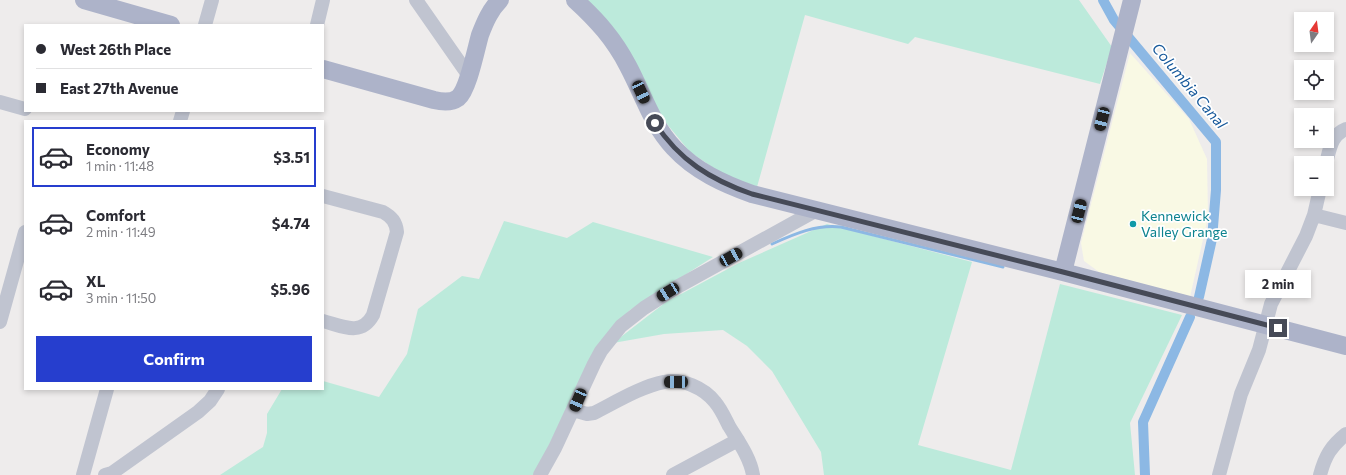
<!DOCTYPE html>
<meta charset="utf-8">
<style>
:root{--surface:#fff;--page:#f7f7f7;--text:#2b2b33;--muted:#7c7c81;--line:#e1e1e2;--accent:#263ece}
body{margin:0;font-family:Commissioner,sans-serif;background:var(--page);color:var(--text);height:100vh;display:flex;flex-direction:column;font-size:15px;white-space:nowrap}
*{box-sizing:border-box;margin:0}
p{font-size:13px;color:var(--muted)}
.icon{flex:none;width:22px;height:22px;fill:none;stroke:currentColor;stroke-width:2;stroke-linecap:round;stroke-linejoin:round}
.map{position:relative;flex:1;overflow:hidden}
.drawer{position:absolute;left:24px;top:120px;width:300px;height:270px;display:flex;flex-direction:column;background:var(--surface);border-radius:0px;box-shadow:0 2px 6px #0003}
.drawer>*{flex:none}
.guide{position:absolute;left:24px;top:24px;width:300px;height:88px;border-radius:0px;box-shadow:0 2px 6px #0003;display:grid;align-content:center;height:88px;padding:0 12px;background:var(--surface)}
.needle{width:26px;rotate:14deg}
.buttons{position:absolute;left:1294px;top:12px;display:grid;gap:8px}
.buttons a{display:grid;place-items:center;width:40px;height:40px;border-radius:0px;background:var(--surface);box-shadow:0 2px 6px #0003;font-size:20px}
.end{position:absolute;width:18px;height:18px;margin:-9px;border:5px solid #464a57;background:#fff;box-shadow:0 0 0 2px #fff}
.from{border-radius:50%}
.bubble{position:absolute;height:28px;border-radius:0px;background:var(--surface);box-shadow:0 2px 6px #0003;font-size:13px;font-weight:700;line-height:28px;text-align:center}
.car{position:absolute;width:12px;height:24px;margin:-12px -6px;border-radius:5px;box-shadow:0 0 3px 1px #0007;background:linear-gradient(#222 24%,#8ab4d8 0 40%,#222 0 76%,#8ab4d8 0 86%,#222 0)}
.guide b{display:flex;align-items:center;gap:14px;height:38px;font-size:15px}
.guide b+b{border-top:1px solid var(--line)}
.guide i{width:10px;height:10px;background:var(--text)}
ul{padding:7px 0 0;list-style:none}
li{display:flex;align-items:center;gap:12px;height:60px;margin:0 8px 6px;padding:0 4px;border:2px solid transparent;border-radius:0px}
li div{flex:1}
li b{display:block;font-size:15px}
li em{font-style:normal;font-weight:700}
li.current{border-color:var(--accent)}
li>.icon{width:36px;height:36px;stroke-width:1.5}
.primary-button{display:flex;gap:8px;margin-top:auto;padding:8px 12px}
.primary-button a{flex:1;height:46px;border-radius:0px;background:var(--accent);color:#fff;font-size:16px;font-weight:700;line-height:46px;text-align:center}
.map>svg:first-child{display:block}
.commercial{fill:#f9f9e4}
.green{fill:#bceadb}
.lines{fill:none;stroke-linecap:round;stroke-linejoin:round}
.stream{stroke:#8cb8e4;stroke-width:3}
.canal{stroke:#8cb8e4;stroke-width:10}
.minor{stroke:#c0c4d0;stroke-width:14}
.major{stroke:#adb3c9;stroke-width:18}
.route{stroke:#464a57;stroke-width:5}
.culture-dot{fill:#0f9aa8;stroke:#fff;stroke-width:1.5}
.labels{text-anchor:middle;stroke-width:3.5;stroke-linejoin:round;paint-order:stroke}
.culture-label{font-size:14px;fill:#0d838f;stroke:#fff;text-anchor:start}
.water-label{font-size:15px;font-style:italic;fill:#16589a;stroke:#fff}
</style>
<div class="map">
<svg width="1346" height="475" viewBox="0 0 1346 475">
<rect width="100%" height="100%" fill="#eeecec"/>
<path class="commercial" d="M1130,53l59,66 18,40 1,58 -18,80 -91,-25 -15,-11 -3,-18z"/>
<path class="green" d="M588,0h491l33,47 -12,37 -185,-47 -7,7 -103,-29 -48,172 -30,-10 -37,-25 -28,-34z
M504,221l63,17 26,-16 120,35 -83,53 -34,37 -54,113 -9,15h-313l43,-28 4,-14v-19l15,-25h41v-8l56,16 28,-43 11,-45 44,-33 17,3z
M827,224l145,38 -54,183 93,25 49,-186 122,31 -52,108 5,52h-311l-3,-23 -49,-81 -25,-25 -24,-16 -59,4 -51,9 53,-41 73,-39z"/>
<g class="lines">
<path class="stream" d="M772,244c22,-10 45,-20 69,-17l162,40"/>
<path class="canal" d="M1103,0l11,20 102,122v48l-4,49 -13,58
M1145,475l-2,-53 47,-105"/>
<path class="minor" d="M416,0l53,76
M205,25l7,-25
M317,25l6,-25
M0,102l25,7
M180,121l3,-10
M1326,163c4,-14 5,-28 20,-34
M323,196l60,16c9,5 13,10 14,20l-24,83c-12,22 -31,11 -50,6
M1314,215l32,8
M0,322l25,-90
M573,410l14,4 7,-1c20,-10 48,-27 70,-31 18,-4 40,6 51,20 6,7 10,16 14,24 9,15 21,31 24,49
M83,475l24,-86
M105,475l7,-2 86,-61 12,-11 8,-12
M540,475l15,-27 39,-84 7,-13 20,-25 23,-18 33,-21 138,-76
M673,475l65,-35
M1219,475l22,-81 18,-44 12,-46 35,-68 8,-21 6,-26
M1320,475c5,-19 11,-29 26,-41"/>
<path class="major" d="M84,0l87,25
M575,0c22,20 39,39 53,66 15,28 24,59 46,82 21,23 50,36 78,46l311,78 283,74
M323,69l111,31c8,2 17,3 24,-2 10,-8 18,-49 22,-63 5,-13 10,-25 20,-35
M1063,272l69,-272"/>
</g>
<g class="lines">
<path class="route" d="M655,123c24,37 56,57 97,71l311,78 215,56"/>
</g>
<circle class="culture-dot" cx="1133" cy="224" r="4"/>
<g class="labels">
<g class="culture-label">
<text x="1141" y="221">Kennewick<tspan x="1141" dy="16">Valley Grange</tspan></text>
</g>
<g class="water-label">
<text transform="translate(1189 86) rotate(50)" y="5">Columbia Canal</text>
</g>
</g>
</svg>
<div class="buttons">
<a><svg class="needle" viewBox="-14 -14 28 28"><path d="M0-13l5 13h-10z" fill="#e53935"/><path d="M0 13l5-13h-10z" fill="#7c7c81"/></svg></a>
<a><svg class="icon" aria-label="locate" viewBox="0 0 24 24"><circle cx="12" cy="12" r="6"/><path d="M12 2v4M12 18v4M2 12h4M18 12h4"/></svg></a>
<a>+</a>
<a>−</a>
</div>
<i class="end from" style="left:655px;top:123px"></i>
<i class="end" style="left:1278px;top:328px"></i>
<div class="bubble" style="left:1245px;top:270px;width:66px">2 min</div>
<i class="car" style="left:641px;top:92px;rotate:155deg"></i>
<i class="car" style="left:1102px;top:119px;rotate:194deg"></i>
<i class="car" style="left:1079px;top:211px;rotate:14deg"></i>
<i class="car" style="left:731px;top:257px;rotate:61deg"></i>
<i class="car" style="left:668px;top:292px;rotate:239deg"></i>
<i class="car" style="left:676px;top:382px;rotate:270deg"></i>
<i class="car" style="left:578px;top:400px;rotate:203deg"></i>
<div class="guide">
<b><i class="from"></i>West 26th Place</b>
<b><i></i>East 27th Avenue</b>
</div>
<section class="drawer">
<ul>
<li class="current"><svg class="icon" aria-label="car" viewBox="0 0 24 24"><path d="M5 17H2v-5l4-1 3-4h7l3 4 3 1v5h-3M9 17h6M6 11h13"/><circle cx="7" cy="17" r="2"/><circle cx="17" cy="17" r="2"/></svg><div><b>Economy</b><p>1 min · 11:48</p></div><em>$3.51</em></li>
<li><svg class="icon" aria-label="car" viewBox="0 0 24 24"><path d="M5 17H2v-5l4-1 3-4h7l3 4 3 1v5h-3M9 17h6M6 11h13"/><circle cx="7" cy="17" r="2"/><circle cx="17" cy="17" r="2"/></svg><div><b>Comfort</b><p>2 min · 11:49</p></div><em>$4.74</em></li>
<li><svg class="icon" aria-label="car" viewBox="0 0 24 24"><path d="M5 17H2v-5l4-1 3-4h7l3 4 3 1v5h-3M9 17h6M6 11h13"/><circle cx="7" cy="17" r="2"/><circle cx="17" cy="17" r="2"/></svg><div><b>XL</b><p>3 min · 11:50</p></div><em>$5.96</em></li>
</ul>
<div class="primary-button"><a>Confirm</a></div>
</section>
</div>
